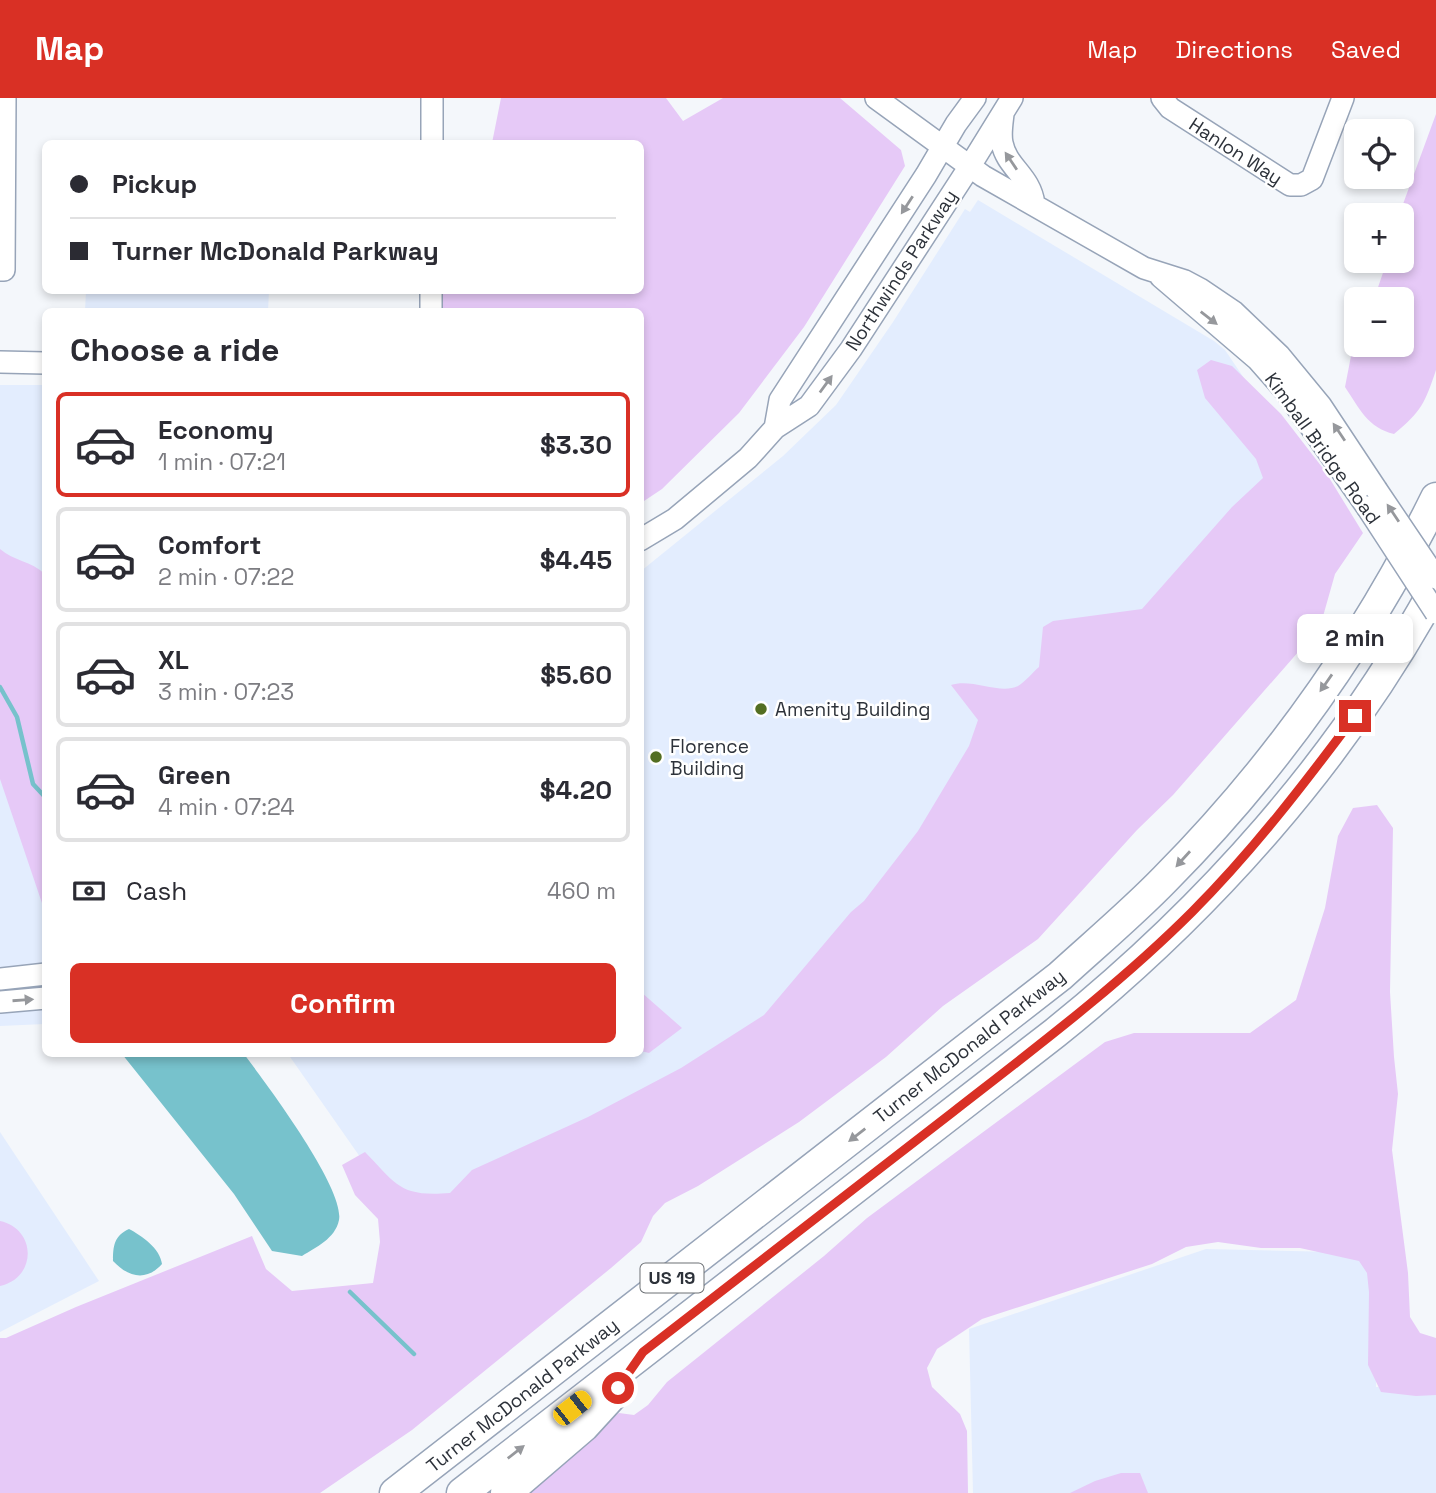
<!DOCTYPE html>
<meta charset="utf-8">
<style>
:root{--surface:#fff;--page:#f7f7f7;--text:#2b2b33;--muted:#7c7c81;--line:#e1e1e2;--accent:#d93025}
body{margin:0;font-family:"Space Grotesk",sans-serif;background:var(--page);color:var(--text);height:100vh;display:flex;flex-direction:column;font-size:26px;white-space:nowrap}
*{box-sizing:border-box;margin:0}
p{font-size:23px;color:var(--muted)}
.icon{flex:none;width:38px;height:38px;fill:none;stroke:currentColor;stroke-width:2;stroke-linecap:round;stroke-linejoin:round}
.map{position:relative;flex:1;overflow:hidden}
.side{position:absolute;left:42px;top:210px;width:602px;height:749px;display:flex;flex-direction:column;background:var(--surface);border-radius:10px;box-shadow:0 4px 10px #0003}
.side>*{flex:none}
.hud{position:absolute;left:42px;top:42px;width:602px;height:154px;border-radius:10px;box-shadow:0 4px 10px #0003;display:grid;align-content:center;height:154px;padding:0 28px;background:var(--surface)}
.controls{position:absolute;left:1344px;top:21px;display:grid;gap:14px}
.controls a{display:grid;place-items:center;width:70px;height:70px;border-radius:10px;background:var(--surface);box-shadow:0 4px 10px #0003;font-size:35px}
.end{position:absolute;width:32px;height:32px;margin:-16px;border:9px solid #d93025;background:#fff;box-shadow:0 0 0 4px #fff}
.from{border-radius:50%}
.bubble{position:absolute;height:49px;border-radius:10px;background:var(--surface);box-shadow:0 4px 10px #0003;font-size:23px;font-weight:800;line-height:49px;text-align:center}
.car{position:absolute;width:21px;height:42px;margin:-21px -10px;border-radius:9px;box-shadow:0 0 5px 2px #0007;background:linear-gradient(#f5c518 24%,#345 0 40%,#f5c518 0 76%,#345 0 86%,#f5c518 0)}
.hud b{display:flex;align-items:center;gap:24px;height:66px;font-size:26px}
.hud b+b{border-top:2px solid var(--line)}
.hud i{width:18px;height:18px;background:var(--text)}
ul{padding:0;list-style:none}
li{display:flex;align-items:center;gap:21px;height:105px;margin:0 14px 10px;padding:0 14px;border:4px solid var(--line);border-radius:10px}
li div{flex:1}
li b{display:block;font-size:26px}
li em{font-style:normal;font-weight:800}
li.active{border-color:var(--accent)}
li>.icon{width:63px;height:63px;stroke-width:1.5}
h2{padding:0 28px;font-size:32px;line-height:84px}
.pay{display:flex;align-items:center;gap:18px;height:77px;padding:0 28px;font-size:26px}
.pay p{margin-inline-start:auto}
.action{display:flex;gap:14px;margin-top:auto;padding:14px 28px}
.action a{flex:1;height:80px;border-radius:10px;background:var(--accent);color:#fff;font-size:28px;font-weight:800;line-height:80px;text-align:center}
header{display:flex;align-items:center;gap:42px;box-sizing:border-box;height:98px;padding:0 35px;background:var(--accent);color:#fff}
header strong{font-size:33px}
nav{display:flex;gap:38px;margin-inline-start:auto;font-size:24px}
.map>svg:first-child{display:block}
.built{fill:#e3edfe}
.green{fill:#e6c9f7}
.water{fill:#77c2cc}
.lines{fill:none;stroke-linecap:round;stroke-linejoin:round}
.stream{stroke:#77c2cc;stroke-width:4.5}
.minor-casing{stroke:#97a4b8;stroke-width:24}
.highway-casing{stroke:#97a4b8;stroke-width:33}
.minor{stroke:#fff;stroke-width:21}
.highway{stroke:#fff;stroke-width:30}
.minor-bridge-casing{stroke:#97a4b8;stroke-width:24;stroke-linecap:butt}
.minor-bridge{stroke:#fff;stroke-width:21}
.oneway{fill:#96989c}
.route{stroke:#d93025;stroke-width:9}
.poi-dot{fill:#536e22;stroke:#fff;stroke-width:2.5}
.labels{text-anchor:middle;stroke-width:5;stroke-linejoin:round;paint-order:stroke}
.shield{fill:#fff;stroke:#6c7075;stroke-width:2}
.shield-label{font-size:18px;font-weight:bold;fill:#2d323a}
.street-label{font-size:19px;fill:#2d323a;stroke:#fff}
.poi-label{font-size:19px;fill:#2d323a;stroke:#fff;text-anchor:start}
</style>
<header>
<strong>Map</strong>
<nav><a>Map</a><a>Directions</a><a>Saved</a></nav>
</header>
<div class="map">
<svg width="1436" height="1395" viewBox="0 0 1436 1395">
<rect width="100%" height="100%" fill="#f4f7fb"/>
<path class="built" d="M978,102l236,141 11,9 71,105 -468,541 -414,238 -126,-180h352l1,-483 142,-115 53,-51 57,-83 72,-113 5,3z
M86,193h183l-1,20h-183z
M0,287h46l-1,639 -45,2z
M0,1034l99,149 -99,51z
M1206,1151l172,4 -2,134h60v106h-463l-4,-164z"/>
<path class="green" d="M501,0h165l17,23 40,-23h117l61,52 4,16 -101,161 -65,86 -77,76 -21,14 -1,-191 -201,-1 1,-20 200,-1v-146l-148,-1z
M1436,16v256c-11,33 -15,42 -42,64 -26,-6 -35,-26 -49,-47l6,-31 5,-13v2h46v-46h-28l13,-38h15v-46h-3z
M1211,262l21,6 49,48 44,57 38,62 -28,41 -15,53 -147,168 -36,35 -99,109 -95,67 -57,51 -87,65 -101,64 -33,17 -12,13 -12,26 -30,26 -199,162 -92,63h-320v-155h6l70,-31 176,-71 14,33 26,22 81,-8 7,-41 -2,-23 -23,-24 -13,-30 23,-13c32,33 35,45 85,41l22,-23 116,-53 93,-49 83,-53 87,-103 13,-11 54,-70 51,-85 9,-26 -27,-35c21,-7 49,10 67,1 7,-4 15,-14 21,-19l4,-40 10,-6 89,-12 90,-102 31,-29 -7,-19 -51,-61 -8,-28z
M0,451c14,12 31,12 45,25v338l-45,-133z
M1377,707l16,23 -3,164 4,65 4,37 -6,56 16,123 2,44 10,16 16,5v57l-20,1 -35,-4 -13,-27 1,-73 -2,-19 -8,-12 -59,-13h-39l-43,-6 -32,5 -34,17 -170,55 -45,30 -10,19 5,19 28,27 7,17 1,62h-451l74,-62 28,-18 15,2 14,-10 19,-23 157,-126 43,-38 238,-176 29,-9h116l46,-33 29,-92 13,-72 15,-28z
M641,894l41,36 -33,25 -8,-2z
M0,1123c37,8 37,57 0,65z
M1121,1375h19l8,20h-78l25,-12z"/>
<path class="water" d="M122,956h122c21,28 101,134 95,166 -4,19 -23,27 -37,36l-30,-5 -38,-57z
M129,1131c13,7 31,19 33,35 -16,18 -34,13 -49,-3 0,-15 1,-25 16,-32z"/>
<g class="lines">
<path class="stream" d="M0,589l17,30 16,67 13,14
M350,1194l64,62"/>
<defs>
<path id="minor" d="M876,0l107,78 161,92 41,13 15,8 34,23 45,43 42,51 55,83
M1162,0l8,10 120,77h11l11,-6 31,-81
M1003,16c-1,9 -3,20 -1,29 5,25 28,32 32,61
M432,46v-46
M0,172h4l1,-172
M1161,179l97,83 29,33 80,114
M431,214v-22
M0,264l45,1
M775,330l5,-28 146,-225 30,-51 19,-26
M640,442l35,-21 73,-61 27,-30 34,-22 42,-57 119,-183 42,-68
M0,881l46,-5
M0,904l46,-4"/>
<path id="highway" d="M395,1395l665,-517c35,-32 72,-63 105,-97 110,-111 202,-241 271,-381
M462,1395l593,-460c153,-123 287,-273 381,-446
M506,1395l78,-67 32,-35"/>
</defs>
<use href="#minor" class="minor-casing"/>
<use href="#highway" class="highway-casing"/>
<use href="#minor" class="minor"/>
<use href="#highway" class="highway"/>
<defs>
<path id="minor-bridge" d="M1376,391l60,89
M1367,409l69,106"/>
</defs>
<use href="#minor-bridge" class="minor-bridge-casing"/>
<use href="#minor-bridge" class="minor-bridge"/>
</g>
<defs><path id="oneway-solid" d="M-6-.8H1V-3.2L6.5 0L1 3.2V.8H-6Z" transform="scale(1.75)"/></defs>
<g class="oneway">
<use href="#oneway-solid" transform="translate(1011 63) rotate(-124)"/>
<use href="#oneway-solid" transform="translate(907 107) rotate(123)"/>
<use href="#oneway-solid" transform="translate(1209 220) rotate(38)"/>
<use href="#oneway-solid" transform="translate(826 286) rotate(-54)"/>
<use href="#oneway-solid" transform="translate(1339 334) rotate(-124)"/>
<use href="#oneway-solid" transform="translate(1393 415) rotate(-124)"/>
<use href="#oneway-solid" transform="translate(1326 585) rotate(125)"/>
<use href="#oneway-solid" transform="translate(1183 761) rotate(132)"/>
<use href="#oneway-solid" transform="translate(23 902) rotate(-4)"/>
<use href="#oneway-solid" transform="translate(857 1037) rotate(142)"/>
<use href="#oneway-solid" transform="translate(516 1354) rotate(-38)"/>
</g>
<g class="lines">
<path class="route" d="M618,1290l25,-36c103,-80 207,-160 310,-240 82,-64 166,-127 239,-200 60,-60 112,-128 163,-196"/>
</g>
<g class="poi-dot">
<circle cx="761" cy="611" r="7"/>
<circle cx="656" cy="659" r="7"/>
</g>
<g class="labels">
<rect class="shield" x="640.5" y="1165.5" width="63" height="29" rx="5"/>
<g class="shield-label">
<text x="672" y="1186">US 19</text>
</g>
<g class="street-label">
<text transform="translate(1236 53) rotate(33)" y="7">Hanlon Way</text>
<text transform="translate(901 172) rotate(-57)" y="7">Northwinds Parkway</text>
<text transform="translate(1323 350) rotate(54)" y="7">Kimball Bridge Road</text>
<text transform="translate(969 948) rotate(-38)" y="7">Turner McDonald Parkway</text>
<text transform="translate(522 1297) rotate(-38)" y="7">Turner McDonald Parkway</text>
</g>
<g class="poi-label">
<text x="775" y="618">Amenity Building</text>
<text x="670" y="655">Florence<tspan x="670" dy="22">Building</tspan></text>
</g>
</g>
</svg>
<div class="controls">
<a><svg class="icon" aria-label="locate" viewBox="0 0 24 24"><circle cx="12" cy="12" r="6"/><path d="M12 2v4M12 18v4M2 12h4M18 12h4"/></svg></a>
<a>+</a>
<a>−</a>
</div>
<i class="end from" style="left:618px;top:1290px"></i>
<i class="end" style="left:1355px;top:618px"></i>
<div class="bubble" style="left:1297px;top:516px;width:116px">2 min</div>
<i class="car" style="left:572px;top:1310px;rotate:52deg"></i>
<div class="hud">
<b><i class="from"></i>Pickup</b>
<b><i></i>Turner McDonald Parkway</b>
</div>
<section class="side">
<h2>Choose a ride</h2>
<ul>
<li class="active"><svg class="icon" aria-label="car" viewBox="0 0 24 24"><path d="M5 17H2v-5l4-1 3-4h7l3 4 3 1v5h-3M9 17h6M6 11h13"/><circle cx="7" cy="17" r="2"/><circle cx="17" cy="17" r="2"/></svg><div><b>Economy</b><p>1 min · 07:21</p></div><em>$3.30</em></li>
<li><svg class="icon" aria-label="car" viewBox="0 0 24 24"><path d="M5 17H2v-5l4-1 3-4h7l3 4 3 1v5h-3M9 17h6M6 11h13"/><circle cx="7" cy="17" r="2"/><circle cx="17" cy="17" r="2"/></svg><div><b>Comfort</b><p>2 min · 07:22</p></div><em>$4.45</em></li>
<li><svg class="icon" aria-label="car" viewBox="0 0 24 24"><path d="M5 17H2v-5l4-1 3-4h7l3 4 3 1v5h-3M9 17h6M6 11h13"/><circle cx="7" cy="17" r="2"/><circle cx="17" cy="17" r="2"/></svg><div><b>XL</b><p>3 min · 07:23</p></div><em>$5.60</em></li>
<li><svg class="icon" aria-label="car" viewBox="0 0 24 24"><path d="M5 17H2v-5l4-1 3-4h7l3 4 3 1v5h-3M9 17h6M6 11h13"/><circle cx="7" cy="17" r="2"/><circle cx="17" cy="17" r="2"/></svg><div><b>Green</b><p>4 min · 07:24</p></div><em>$4.20</em></li>
</ul>
<div class="pay"><svg class="icon" aria-label="cash" viewBox="0 0 24 24"><path d="M3 7h18v10H3z"/><circle cx="12" cy="12" r="2"/></svg>Cash<p>460 m</p></div>
<div class="action"><a>Confirm</a></div>
</section>
</div>
